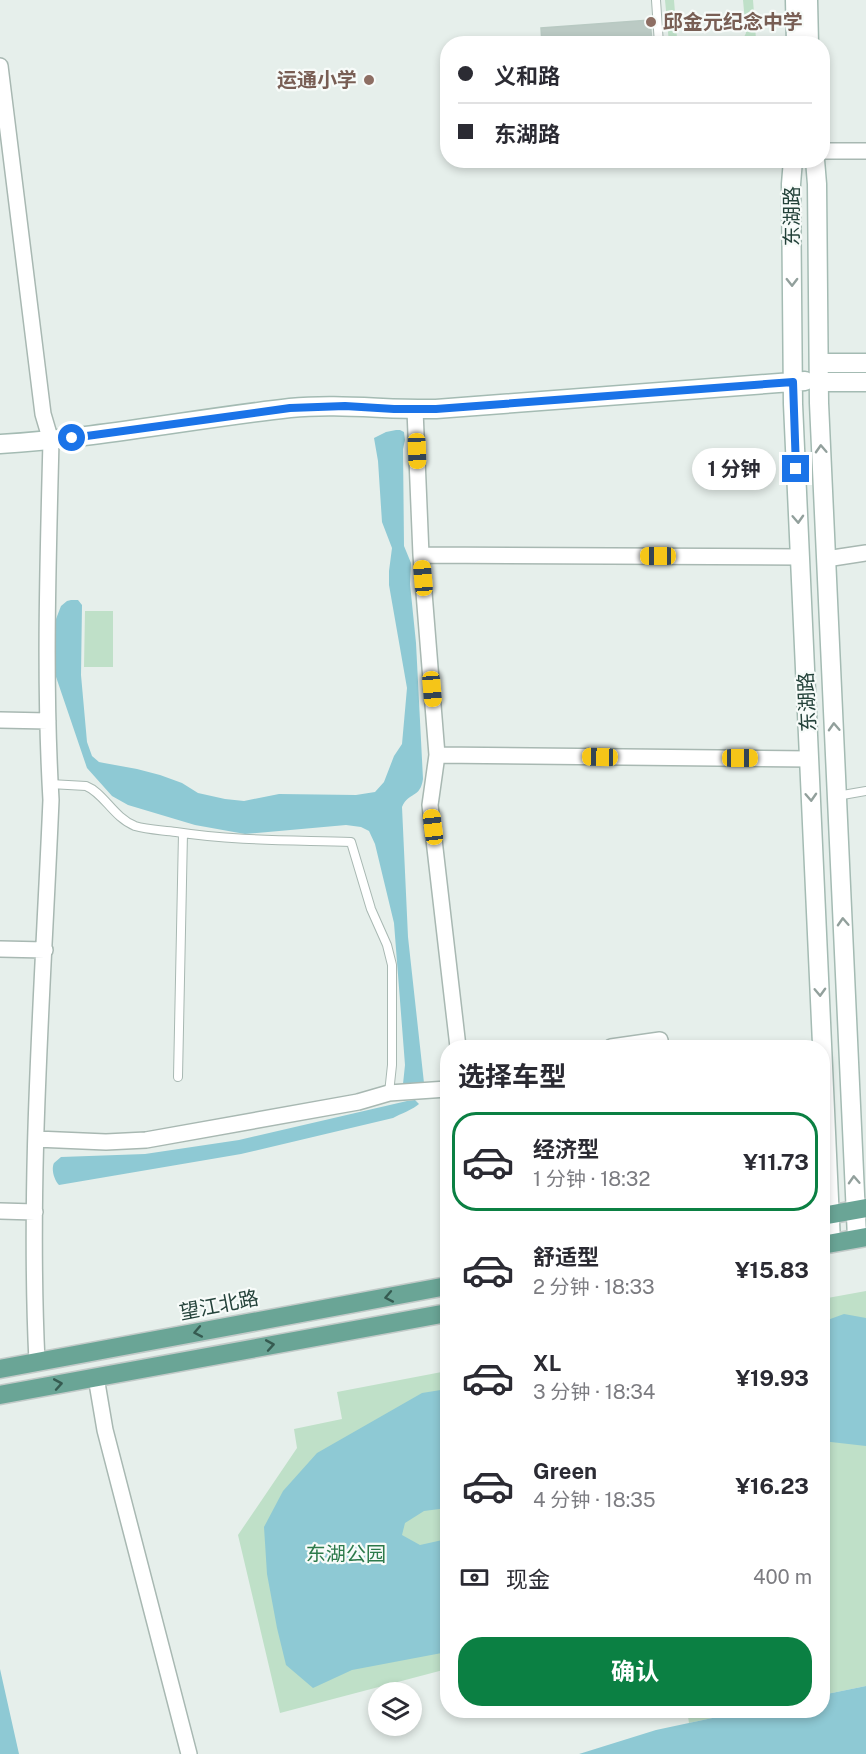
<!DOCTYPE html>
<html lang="zh">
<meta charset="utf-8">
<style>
:root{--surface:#fff;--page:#f2f2f3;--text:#2b2b33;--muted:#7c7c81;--line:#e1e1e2;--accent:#0b8043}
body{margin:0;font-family:"Public Sans","Noto Sans SC",sans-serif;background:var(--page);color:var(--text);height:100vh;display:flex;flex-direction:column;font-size:22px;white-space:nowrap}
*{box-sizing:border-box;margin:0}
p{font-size:20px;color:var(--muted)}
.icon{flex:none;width:33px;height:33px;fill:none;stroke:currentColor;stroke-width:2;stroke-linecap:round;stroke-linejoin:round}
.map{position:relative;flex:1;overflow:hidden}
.side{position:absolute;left:440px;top:1040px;width:390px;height:678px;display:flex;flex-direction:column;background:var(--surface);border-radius:24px;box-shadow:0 3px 9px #0003}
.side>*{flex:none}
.top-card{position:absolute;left:440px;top:36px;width:390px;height:132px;border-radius:24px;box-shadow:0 3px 9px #0003;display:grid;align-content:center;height:132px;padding:0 18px;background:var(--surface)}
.fabs{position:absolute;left:368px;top:1682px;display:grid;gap:12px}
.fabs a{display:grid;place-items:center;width:54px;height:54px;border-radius:50%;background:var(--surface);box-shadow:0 3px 9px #0003;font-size:30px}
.end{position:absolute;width:27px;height:27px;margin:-14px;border:8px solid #1a73e8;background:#fff;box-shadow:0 0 0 3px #fff}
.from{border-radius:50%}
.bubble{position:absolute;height:42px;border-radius:21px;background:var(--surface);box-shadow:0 3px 9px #0003;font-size:20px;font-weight:700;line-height:42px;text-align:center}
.car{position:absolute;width:18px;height:36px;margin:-18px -9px;border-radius:8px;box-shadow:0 0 4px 2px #0007;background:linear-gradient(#f5c518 24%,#345 0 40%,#f5c518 0 76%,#345 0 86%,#f5c518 0)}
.top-card b{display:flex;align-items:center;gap:21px;height:57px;font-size:22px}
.top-card b+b{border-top:2px solid var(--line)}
.top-card i{width:15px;height:15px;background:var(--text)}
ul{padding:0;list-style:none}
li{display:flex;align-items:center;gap:18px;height:99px;margin:0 12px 9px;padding:0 6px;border:3px solid transparent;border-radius:24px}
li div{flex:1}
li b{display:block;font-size:22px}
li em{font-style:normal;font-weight:700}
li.active{border-color:var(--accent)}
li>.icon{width:54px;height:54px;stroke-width:1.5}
h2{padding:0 18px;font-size:27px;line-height:72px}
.pay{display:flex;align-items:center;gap:15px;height:66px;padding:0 18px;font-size:22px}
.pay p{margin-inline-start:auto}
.button{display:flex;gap:12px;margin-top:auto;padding:12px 18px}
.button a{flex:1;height:69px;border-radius:24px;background:var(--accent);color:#fff;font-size:24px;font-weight:700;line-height:69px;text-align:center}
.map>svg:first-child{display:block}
.green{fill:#bfe0c8}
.water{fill:#8ec9d4}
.building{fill:#bbcac4;stroke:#b8c9c2;stroke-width:1.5}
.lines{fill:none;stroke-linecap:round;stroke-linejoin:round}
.lane-casing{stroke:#a8b8b2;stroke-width:10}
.street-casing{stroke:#a8b8b2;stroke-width:18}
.secondary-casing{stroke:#a4bbb3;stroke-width:21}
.primary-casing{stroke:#c2cac8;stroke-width:21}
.lane{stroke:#fff;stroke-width:8}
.street{stroke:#fff;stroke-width:15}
.secondary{stroke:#fff;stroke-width:18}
.primary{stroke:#6aa596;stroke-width:18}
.oneway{stroke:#92a09c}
.oneway2{stroke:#365b51}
.route{stroke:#1a73e8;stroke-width:8}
.education-dot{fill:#8d6e63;stroke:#f7fbf9;stroke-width:2}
.labels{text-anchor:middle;stroke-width:4.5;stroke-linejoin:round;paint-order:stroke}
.education-label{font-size:20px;font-weight:bold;fill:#785e54;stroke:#f7fbf9;text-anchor:start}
.street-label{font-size:20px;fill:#24423a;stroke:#f7fbf9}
.park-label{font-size:20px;fill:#2d7a4b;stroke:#f7fbf9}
</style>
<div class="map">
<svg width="866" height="1754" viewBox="0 0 866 1754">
<rect width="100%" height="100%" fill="#e6efeb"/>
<path class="green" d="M665,0h9l3,38 3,5h-11z
M743,0h10l3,39 -2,4h-13l5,-10z
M85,611h28v56h-29z
M866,1291v395l-44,9v-396z
M447,1371v298l-167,44 -42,-178 59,-87 -3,-19 48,-10 -5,-27z
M687,1710h63l-61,13z"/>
<path class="water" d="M396,430h4l4,2 1,8 -2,9 1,97 7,17 -1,21 6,59 7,136c-3,20 -14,12 -21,28l6,130 16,146 -21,1 2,-19 -11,-142 -19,-79 -6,-13 -8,-4 -15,-2 -101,9 -50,-9 -67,-20 -16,-9 -25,-28 -34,-100 3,-49 5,-13 6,-5 4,-1h7l4,5 -1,70 6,67 5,14 7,6 5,1 33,6 23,6 22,8 16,10 27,6 19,2 35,-7 77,1 19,-3 9,-10 10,-26 8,-12 5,-56 -18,-103v-14l3,-23 -10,-26 -4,-61 -4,-23 12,-6z
M415,1100l4,4c-5,5 -19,10 -26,14l-152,36 -182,31c-5,-5 -8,-16 -5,-22l7,-6 84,-3 94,-14 168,-39z
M844,1314l22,4v128l-44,-5v-119z
M447,1389v119l-23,3 -19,12 -3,12 18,10 27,-6v113l-95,18 -39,18 -27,-23 -9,-37 -10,-54 -3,-47 19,-36 34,-38 105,-60z
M0,1669l19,85h-19z
M866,1686v68h-287l77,-24 94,-20h72v-15z"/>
<path class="building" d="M650,20l2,22 -25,2h-85l-1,-16z"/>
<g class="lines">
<defs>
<path id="lane" d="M656,0l3,44
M50,784l36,2c18,7 27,31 49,40 13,4 28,4 41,6 58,9 117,8 175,10l20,67 16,36 5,20v100l-3,28
M837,796l29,-5
M178,1077l5,-244"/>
<path id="street" d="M0,66l43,348 8,27c-3,120 -7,240 0,359 -8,187 -23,375 -14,562
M822,151h44
M415,410l6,145 16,200 -7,50 28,242
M421,555l379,2
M826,559l40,-6
M0,720l48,1
M437,755l373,4
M0,949l45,1
M611,1047l49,-7
M36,1139l70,3 40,-2 212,-38 31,-9 58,-4
M0,1211l35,1
M96,1377l9,53 84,324"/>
<path id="secondary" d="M795,0l1,44
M808,0l1,44
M793,160l-2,24 2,220 38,839
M815,160l2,24 2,219 38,835
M819,363h47
M819,382h47
M0,444c98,-6 193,-25 290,-36 49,-5 97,2 146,1l369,-28"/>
<path id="primary" d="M822,1216l44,-8
M822,1245l44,-8
M0,1369l447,-83
M0,1395l447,-82"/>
</defs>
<use href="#lane" class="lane-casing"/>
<use href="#street" class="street-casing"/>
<use href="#secondary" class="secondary-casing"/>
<use href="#primary" class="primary-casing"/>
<use href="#lane" class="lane"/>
<use href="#street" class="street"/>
<use href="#secondary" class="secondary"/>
<use href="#primary" class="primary"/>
</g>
<defs><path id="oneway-chevron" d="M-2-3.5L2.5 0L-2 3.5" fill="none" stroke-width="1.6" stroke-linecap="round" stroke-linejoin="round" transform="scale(1.5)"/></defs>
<g class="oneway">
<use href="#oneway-chevron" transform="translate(792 282) rotate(89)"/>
<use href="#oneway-chevron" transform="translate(821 449) rotate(-93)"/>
<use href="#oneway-chevron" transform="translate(798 519) rotate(87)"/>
<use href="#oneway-chevron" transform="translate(834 727) rotate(-93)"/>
<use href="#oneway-chevron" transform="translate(811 797) rotate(87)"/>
<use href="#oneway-chevron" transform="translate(843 922) rotate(-93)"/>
<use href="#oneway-chevron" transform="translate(820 992) rotate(88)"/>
<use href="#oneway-chevron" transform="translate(854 1180) rotate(-93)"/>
</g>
<g class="oneway2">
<use href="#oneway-chevron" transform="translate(389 1297) rotate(169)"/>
<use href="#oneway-chevron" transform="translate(198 1332) rotate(169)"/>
<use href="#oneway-chevron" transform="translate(270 1345) rotate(-10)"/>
<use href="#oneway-chevron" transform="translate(58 1384) rotate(-10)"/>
</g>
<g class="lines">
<path class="route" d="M72,438l218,-30 55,-2 49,3h42l357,-27 3,87"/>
</g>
<g class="education-dot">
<circle cx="651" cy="22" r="6"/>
<circle cx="369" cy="80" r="6"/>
</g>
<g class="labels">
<g class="education-label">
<text x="663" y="29">邱金元纪念中学</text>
<text x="357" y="87" text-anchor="end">运通小学</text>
</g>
<g class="street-label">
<text transform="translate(792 216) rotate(-90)" y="7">东湖路</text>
<text transform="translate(807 702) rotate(-93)" y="7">东湖路</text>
<text transform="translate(219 1305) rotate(-11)" y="7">望江北路</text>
</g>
<g class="park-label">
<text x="346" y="1561">东湖公园</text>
</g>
</g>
</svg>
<div class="fabs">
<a><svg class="icon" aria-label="layers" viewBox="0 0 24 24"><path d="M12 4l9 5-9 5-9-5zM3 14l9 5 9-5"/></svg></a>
</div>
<i class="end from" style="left:72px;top:438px"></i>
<i class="end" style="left:796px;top:469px"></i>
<div class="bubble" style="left:692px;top:448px;width:84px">1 分钟</div>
<i class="car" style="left:417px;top:451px;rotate:178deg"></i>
<i class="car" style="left:658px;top:556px;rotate:270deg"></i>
<i class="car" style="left:423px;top:578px;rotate:355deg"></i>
<i class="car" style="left:432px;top:689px;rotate:175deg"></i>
<i class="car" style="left:600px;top:757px;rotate:271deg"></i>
<i class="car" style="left:740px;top:758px;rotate:90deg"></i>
<i class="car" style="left:433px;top:827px;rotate:353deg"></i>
<div class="top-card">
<b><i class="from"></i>义和路</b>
<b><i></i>东湖路</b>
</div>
<section class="side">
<h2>选择车型</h2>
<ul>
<li class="active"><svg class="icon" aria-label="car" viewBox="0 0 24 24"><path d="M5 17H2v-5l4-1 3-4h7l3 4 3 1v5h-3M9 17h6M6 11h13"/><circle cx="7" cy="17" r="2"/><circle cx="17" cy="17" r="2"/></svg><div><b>经济型</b><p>1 分钟 · 18:32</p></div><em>¥11.73</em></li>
<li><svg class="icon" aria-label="car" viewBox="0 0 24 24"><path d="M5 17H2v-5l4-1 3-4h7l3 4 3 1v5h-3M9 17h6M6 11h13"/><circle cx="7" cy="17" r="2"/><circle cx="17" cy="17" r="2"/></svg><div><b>舒适型</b><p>2 分钟 · 18:33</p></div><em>¥15.83</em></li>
<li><svg class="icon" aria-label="car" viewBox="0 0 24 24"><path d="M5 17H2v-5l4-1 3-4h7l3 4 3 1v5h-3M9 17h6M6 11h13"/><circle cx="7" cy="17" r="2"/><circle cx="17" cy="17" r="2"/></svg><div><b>XL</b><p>3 分钟 · 18:34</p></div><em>¥19.93</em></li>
<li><svg class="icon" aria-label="car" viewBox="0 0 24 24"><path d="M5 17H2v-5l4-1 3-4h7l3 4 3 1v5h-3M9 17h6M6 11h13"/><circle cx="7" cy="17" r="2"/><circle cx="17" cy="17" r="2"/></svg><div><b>Green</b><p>4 分钟 · 18:35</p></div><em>¥16.23</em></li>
</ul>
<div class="pay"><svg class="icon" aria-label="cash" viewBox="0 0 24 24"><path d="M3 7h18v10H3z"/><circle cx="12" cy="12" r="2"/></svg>现金<p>400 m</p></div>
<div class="button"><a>确认</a></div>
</section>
</div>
